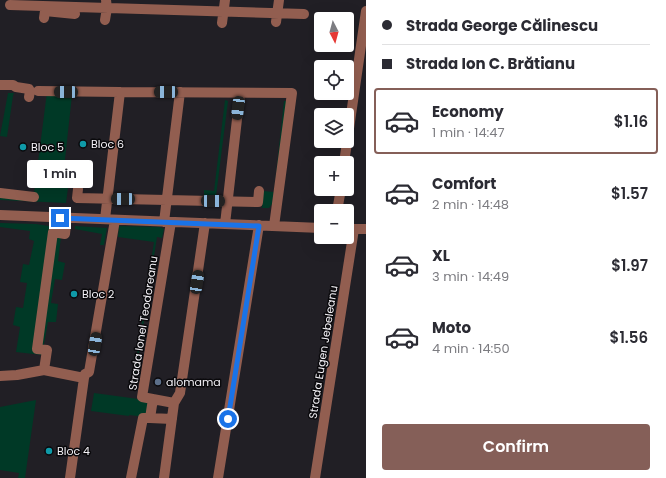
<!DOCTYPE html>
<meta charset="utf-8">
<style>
:root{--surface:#fff;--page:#f7f7f7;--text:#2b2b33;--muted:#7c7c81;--line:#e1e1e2;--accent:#855f58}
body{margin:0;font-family:Poppins,sans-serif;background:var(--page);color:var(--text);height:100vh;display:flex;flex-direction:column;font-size:15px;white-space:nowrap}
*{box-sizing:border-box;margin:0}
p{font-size:13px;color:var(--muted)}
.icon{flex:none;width:22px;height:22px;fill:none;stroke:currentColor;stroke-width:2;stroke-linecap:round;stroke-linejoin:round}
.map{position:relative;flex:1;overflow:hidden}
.details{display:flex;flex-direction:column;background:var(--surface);width:300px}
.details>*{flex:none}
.hud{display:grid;align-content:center;height:88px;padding:0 16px;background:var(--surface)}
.needle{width:26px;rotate:174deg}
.tools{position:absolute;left:314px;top:12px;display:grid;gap:8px}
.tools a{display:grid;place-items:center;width:40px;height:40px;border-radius:4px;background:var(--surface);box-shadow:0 4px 16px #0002;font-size:20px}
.end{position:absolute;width:18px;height:18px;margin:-9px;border:5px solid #1a73e8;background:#fff;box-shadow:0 0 0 2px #fff}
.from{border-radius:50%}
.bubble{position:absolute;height:28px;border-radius:4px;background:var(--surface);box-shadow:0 4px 16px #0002;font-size:13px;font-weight:600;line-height:28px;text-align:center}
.car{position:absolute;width:12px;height:24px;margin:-12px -6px;border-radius:5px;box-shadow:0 0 3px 1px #0007;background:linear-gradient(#222 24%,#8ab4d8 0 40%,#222 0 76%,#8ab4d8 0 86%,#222 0)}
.hud b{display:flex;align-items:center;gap:14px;height:38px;font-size:15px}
.hud b+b{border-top:1px solid var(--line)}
.hud i{width:10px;height:10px;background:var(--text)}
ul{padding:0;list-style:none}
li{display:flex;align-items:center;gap:12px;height:66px;margin:0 8px 6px;padding:0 8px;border:2px solid transparent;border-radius:4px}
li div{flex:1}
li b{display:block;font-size:15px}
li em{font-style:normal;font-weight:600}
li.active{border-color:var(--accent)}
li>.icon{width:36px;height:36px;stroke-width:1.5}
.action{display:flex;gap:8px;margin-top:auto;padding:8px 16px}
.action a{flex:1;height:46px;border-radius:4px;background:var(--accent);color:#fff;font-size:16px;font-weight:600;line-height:46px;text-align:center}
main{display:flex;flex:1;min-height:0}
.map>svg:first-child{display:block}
.green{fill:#003926}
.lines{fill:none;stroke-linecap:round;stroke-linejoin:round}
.minor{stroke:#925e50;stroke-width:10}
.route{stroke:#1a73e8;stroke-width:5}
.culture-dot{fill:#0f9aa8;stroke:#0a090c;stroke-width:1.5}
.service-dot{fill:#5c6f8a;stroke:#0a090c;stroke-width:1.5}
.labels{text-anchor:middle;stroke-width:3;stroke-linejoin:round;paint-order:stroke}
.poi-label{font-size:11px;fill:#f3f1f6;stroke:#0a090c;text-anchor:start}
.street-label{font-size:11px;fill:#f3f1f6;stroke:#0a090c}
</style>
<main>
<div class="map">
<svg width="366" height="478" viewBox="0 0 366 478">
<rect width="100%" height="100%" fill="#211f25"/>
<path class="green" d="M47,92l25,3 -10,92 6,1 -2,15 -66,-3v-3l33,4z
M8,93h6l-1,3 -6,41 -7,-1z
M225,100l3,1 -12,95 -2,2 -9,-1 -1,-2v-5l10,1z
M284,101h3l-15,103 -3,4h-7l1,-17 11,1z
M0,223l36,1 31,5 -6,8 -3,24 7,2 -3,17 -7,-1 -4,24 7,1 -2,18h-8l-6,33 -26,-3 4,-25 -7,-2 3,-18 7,1 4,-25 -7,-1 3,-18 6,1 5,-24 -5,-2 1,-8 -30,-4z
M75,226l32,2 -3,17h-4l2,-11 -27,-5z
M119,226l41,1 4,2 -2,9 -5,-1 -23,149h-2l22,-144 -36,-5z
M94,393l52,7 2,5 -2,12 -17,-2v1l-38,-5z
M36,400l-11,78h-7l1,-5 -19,-3v-63z"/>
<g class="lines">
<path class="minor" d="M10,5l294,9
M44,18l1,-7 30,3
M105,20l2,-12 -1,-8
M276,22l3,-22
M222,23l3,-23
M0,85h13l3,2 13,2 1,2 -1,6
M38,91l82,1 172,1 -18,133
M344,163l22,-152
M78,189l-1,9 181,4 1,-11
M0,193l34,4
M337,211l4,-22
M0,215l321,13
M105,219l15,-127
M164,222l16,-130
M171,222l-29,175 32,6
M225,224l15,-131
M347,229h19
M44,370l3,-20 -10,-1 16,-117 12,2 1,-9
M0,376l17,-1 27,-5 40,8
M150,418l22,1
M70,478l14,-100 1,-4 4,-2 26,-152
M131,478l12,-60h7l3,-19
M164,478l10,-75 6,-10 25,-170
M218,478l41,-253
M315,478l39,-249"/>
</g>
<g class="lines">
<path class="route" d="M60,218l199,8 -31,193"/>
</g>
<g class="culture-dot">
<circle cx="83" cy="144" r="4"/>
<circle cx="23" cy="147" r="4"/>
<circle cx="74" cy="294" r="4"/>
<circle cx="49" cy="451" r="4"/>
</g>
<circle class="service-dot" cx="158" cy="382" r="4"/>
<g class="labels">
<g class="poi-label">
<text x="91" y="148">Bloc 6</text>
<text x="31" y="151">Bloc 5</text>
<text x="82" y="298">Bloc 2</text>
<text x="166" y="386">alomama</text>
<text x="57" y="455">Bloc 4</text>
</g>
<g class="street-label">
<text transform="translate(143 323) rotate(-81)" y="4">Strada Ionel Teodoreanu</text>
<text transform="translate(323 352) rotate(-81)" y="4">Strada Eugen Jebeleanu</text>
</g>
</g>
</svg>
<div class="tools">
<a><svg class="needle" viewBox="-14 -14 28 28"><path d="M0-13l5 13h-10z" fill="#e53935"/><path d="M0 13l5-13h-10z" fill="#7c7c81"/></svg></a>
<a><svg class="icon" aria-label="locate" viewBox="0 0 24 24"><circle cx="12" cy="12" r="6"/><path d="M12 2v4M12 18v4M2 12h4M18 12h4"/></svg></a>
<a><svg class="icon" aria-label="layers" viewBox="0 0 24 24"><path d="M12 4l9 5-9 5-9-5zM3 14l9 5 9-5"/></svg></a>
<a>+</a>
<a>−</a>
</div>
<i class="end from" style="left:228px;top:419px"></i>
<i class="end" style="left:60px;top:218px"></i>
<div class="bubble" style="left:27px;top:160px;width:66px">1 min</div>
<i class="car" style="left:66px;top:92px;rotate:271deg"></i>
<i class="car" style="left:166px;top:92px;rotate:270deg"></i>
<i class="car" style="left:238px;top:108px;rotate:187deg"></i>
<i class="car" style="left:123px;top:199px;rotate:270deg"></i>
<i class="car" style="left:213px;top:201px;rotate:91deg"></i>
<i class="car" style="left:197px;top:282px;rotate:9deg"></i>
<i class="car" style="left:95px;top:344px;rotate:9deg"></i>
</div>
<section class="details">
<div class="hud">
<b><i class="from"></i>Strada George Călinescu</b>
<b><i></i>Strada Ion C. Brătianu</b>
</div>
<ul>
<li class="active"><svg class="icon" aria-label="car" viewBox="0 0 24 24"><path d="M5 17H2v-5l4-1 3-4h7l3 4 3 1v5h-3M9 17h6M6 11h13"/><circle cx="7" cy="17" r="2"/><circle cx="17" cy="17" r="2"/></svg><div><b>Economy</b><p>1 min · 14:47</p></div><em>$1.16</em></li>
<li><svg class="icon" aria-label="car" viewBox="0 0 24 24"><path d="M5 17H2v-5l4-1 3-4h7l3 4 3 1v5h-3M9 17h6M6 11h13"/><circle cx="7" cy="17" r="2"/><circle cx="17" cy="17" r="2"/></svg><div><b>Comfort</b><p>2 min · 14:48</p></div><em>$1.57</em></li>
<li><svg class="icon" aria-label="car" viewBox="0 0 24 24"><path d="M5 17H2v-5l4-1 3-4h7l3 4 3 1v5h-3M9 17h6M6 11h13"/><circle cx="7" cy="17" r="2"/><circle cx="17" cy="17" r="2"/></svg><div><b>XL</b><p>3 min · 14:49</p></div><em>$1.97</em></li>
<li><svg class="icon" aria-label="car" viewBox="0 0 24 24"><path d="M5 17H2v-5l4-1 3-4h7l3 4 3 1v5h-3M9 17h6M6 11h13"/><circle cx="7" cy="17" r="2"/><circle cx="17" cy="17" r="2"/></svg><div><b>Moto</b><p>4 min · 14:50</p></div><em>$1.56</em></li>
</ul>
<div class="action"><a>Confirm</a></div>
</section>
</main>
